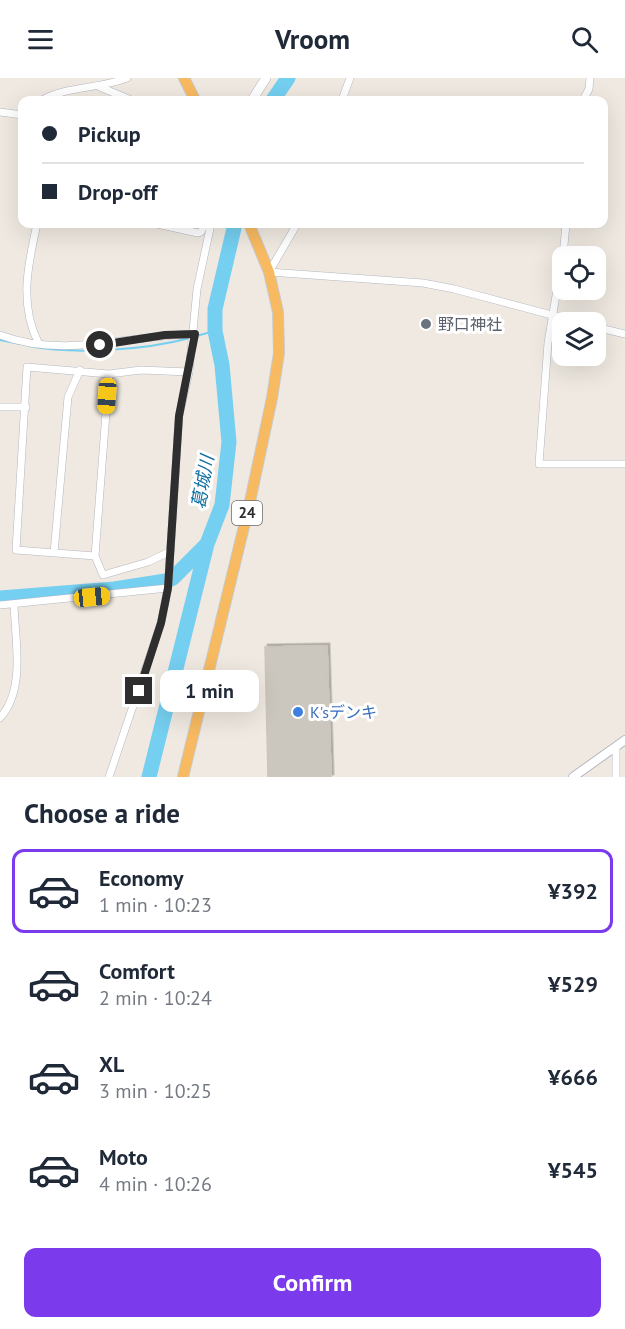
<!DOCTYPE html>
<meta charset="utf-8">
<style>
:root{--surface:#fff;--page:#f6f6f7;--text:#1f2937;--muted:#747a83;--line:#e0e1e3;--accent:#7c3aed}
body{margin:0;font-family:"PT Sans","Noto Sans JP",sans-serif;background:var(--page);color:var(--text);height:100vh;display:flex;flex-direction:column;font-size:22px;white-space:nowrap}
*{box-sizing:border-box;margin:0}
p{font-size:20px;color:var(--muted)}
.icon{flex:none;width:33px;height:33px;fill:none;stroke:currentColor;stroke-width:2;stroke-linecap:round;stroke-linejoin:round}
.map{position:relative;height:699px;overflow:hidden}
.side{display:flex;flex-direction:column;background:var(--surface);flex:1}
.side>*{flex:none}
.hud{position:absolute;left:18px;top:18px;width:590px;height:132px;border-radius:12px;box-shadow:0 6px 24px #0002;display:grid;align-content:center;height:132px;padding:0 24px;background:var(--surface)}
.tools{position:absolute;left:552px;top:168px;display:grid;gap:12px}
.tools a{display:grid;place-items:center;width:54px;height:54px;border-radius:12px;background:var(--surface);box-shadow:0 6px 24px #0002;font-size:30px}
.end{position:absolute;width:27px;height:27px;margin:-14px;border:8px solid #2e2e2e;background:#fff;box-shadow:0 0 0 3px #fff}
.from{border-radius:50%}
.bubble{position:absolute;height:42px;border-radius:12px;background:var(--surface);box-shadow:0 6px 24px #0002;font-size:20px;font-weight:700;line-height:42px;text-align:center}
.car{position:absolute;width:18px;height:36px;margin:-18px -9px;border-radius:8px;box-shadow:0 0 4px 2px #0007;background:linear-gradient(#f5c518 24%,#345 0 40%,#f5c518 0 76%,#345 0 86%,#f5c518 0)}
.hud b{display:flex;align-items:center;gap:21px;height:57px;font-size:22px}
.hud b+b{border-top:2px solid var(--line)}
.hud i{width:15px;height:15px;background:var(--text)}
ul{padding:0;list-style:none}
li{display:flex;align-items:center;gap:18px;height:84px;margin:0 12px 9px;padding:0 12px;border:3px solid transparent;border-radius:12px}
li div{flex:1}
li b{display:block;font-size:22px}
li em{font-style:normal;font-weight:700}
li.active{border-color:var(--accent)}
li>.icon{width:54px;height:54px;stroke-width:1.5}
h2{padding:0 24px;font-size:27px;line-height:72px}
.button{display:flex;gap:12px;margin-top:auto;padding:12px 24px}
.button a{flex:1;height:69px;border-radius:12px;background:var(--accent);color:#fff;font-size:24px;font-weight:700;line-height:69px;text-align:center}
header{display:flex;justify-content:space-between;align-items:center;height:78px;padding:0 24px;background:var(--surface);font-size:27px;font-weight:700}
.map>svg:first-child{display:block}
.lines{fill:none;stroke-linecap:round;stroke-linejoin:round}
.stream{stroke:#75cff0;stroke-width:2}
.river{stroke:#75cff0;stroke-width:15}
.building{fill:#cbc7bf;stroke:#cbc5ba;stroke-width:1.5;filter:url(#shadow)}
.minor-casing{stroke:#b4b7c1;stroke-width:8}
.tertiary-casing{stroke:#b4b7c1;stroke-width:10}
.secondary-casing{stroke:#b4b7c1;stroke-width:10}
.trunk-casing{stroke:#c9c9c9;stroke-width:12}
.minor{stroke:#fff;stroke-width:7}
.tertiary{stroke:#fff;stroke-width:8}
.secondary{stroke:#fff;stroke-width:9}
.trunk{stroke:#f8ba60;stroke-width:10}
.route{stroke:#2e2e2e;stroke-width:8}
.worship-dot{fill:#6b7280;stroke:#fff;stroke-width:2}
.shop-dot{fill:#3f7fe0;stroke:#fff;stroke-width:2}
.labels{text-anchor:middle;stroke-width:6;stroke-linejoin:round;paint-order:stroke}
.shield{fill:#fff;stroke:#6d6d6d;stroke-width:1.5}
.shield-label{font-size:15px;font-weight:bold;fill:#2e2e2e}
.worship-label{font-size:16px;fill:#5b616d;stroke:#fff;text-anchor:start}
.shop-label{font-size:16px;fill:#366cbe;stroke:#fff;text-anchor:start}
.water-label{font-size:18px;font-style:italic;fill:#0d6fa3;stroke:#fff}
</style>
<header><svg class="icon" aria-label="menu" viewBox="0 0 24 24"><path d="M4 6h16M4 12h16M4 18h16"/></svg>Vroom<svg class="icon" aria-label="search" viewBox="0 0 24 24"><circle cx="10" cy="10" r="6"/><path d="M15 15l6 6"/></svg></header>
<div class="map">
<svg width="625" height="699" viewBox="0 0 625 699">
<defs>
<filter id="shadow"><feDropShadow dx="2.5" dy="-2.5" stdDeviation="0" flood-color="#0004"/></filter>
</defs>
<rect width="100%" height="100%" fill="#efe9e1"/>
<g class="lines">
<path class="stream" d="M196,258l19,-5
M0,262l21,4
M29,268c46,9 116,4 161,-8"/>
<path class="river" d="M273,22l15,-22
M0,520l114,-9 52,-8 7,-3 34,-34
M149,699l58,-233 15,-39 7,-63 -7,-77 -7,-34v-22l20,-85"/>
</g>
<path class="building" d="M327,568l4,131h-63l-3,-130z"/>
<g class="lines">
<defs>
<path id="minor" d="M100,9l31,13
M42,22c25,-14 57,-11 85,-22
M342,22l8,-22
M583,22l6,-11 1,-11
M0,34l22,3
M37,146c-9,40 -18,80 1,118
M157,146l41,9 3,-1 4,-8
M297,146l-28,48 154,11 31,6 124,33
M563,178l3,-32
M562,182l-14,83 -9,121h86
M596,249l29,7
M0,257c63,24 130,0 195,-1
M0,329h26
M169,474l-21,10 -45,13 -8,-19 14,-182 32,-4 48,2
M54,475l14,-156 12,-27
M95,478l-79,-6 11,-183 82,7
M0,527l168,-17
M0,640c26,-29 15,-77 14,-114
M616,670v29
M109,699l52,-154 7,-35 11,-172 10,-44 8,-83 14,-65"/>
<path id="tertiary" d="M573,699l52,-37"/>
<path id="secondary" d="M252,22l14,-22"/>
<path id="trunk" d="M184,0l11,22
M183,699l66,-271 23,-108 7,-45 -1,-41 -9,-40 -20,-48"/>
</defs>
<use href="#minor" class="minor-casing"/>
<use href="#tertiary" class="tertiary-casing"/>
<use href="#secondary" class="secondary-casing"/>
<use href="#trunk" class="trunk-casing"/>
<use href="#minor" class="minor"/>
<use href="#tertiary" class="tertiary"/>
<use href="#secondary" class="secondary"/>
<use href="#trunk" class="trunk"/>
</g>
<g class="lines">
<path class="route" d="M100,267l65,-10 30,-1 -16,82 -11,172 -7,35 -22,68"/>
</g>
<circle class="worship-dot" cx="426" cy="246" r="6"/>
<circle class="shop-dot" cx="298" cy="634" r="6"/>
<g class="labels">
<rect class="shield" x="232" y="423" width="30" height="24" rx="4.5"/>
<g class="shield-label">
<text x="247" y="440">24</text>
</g>
<g class="worship-label">
<text x="438" y="252">野口神社</text>
</g>
<g class="shop-label">
<text x="310" y="640">K'sデンキ</text>
</g>
<g class="water-label">
<text transform="translate(203 404) rotate(-80)" y="6">葛城川</text>
</g>
</g>
</svg>
<div class="tools">
<a><svg class="icon" aria-label="locate" viewBox="0 0 24 24"><circle cx="12" cy="12" r="6"/><path d="M12 2v4M12 18v4M2 12h4M18 12h4"/></svg></a>
<a><svg class="icon" aria-label="layers" viewBox="0 0 24 24"><path d="M12 4l9 5-9 5-9-5zM3 14l9 5 9-5"/></svg></a>
</div>
<i class="end from" style="left:100px;top:267px"></i>
<i class="end" style="left:139px;top:613px"></i>
<div class="bubble" style="left:160px;top:592px;width:99px">1 min</div>
<i class="car" style="left:107px;top:318px;rotate:184deg"></i>
<i class="car" style="left:92px;top:519px;rotate:84deg"></i>
<div class="hud">
<b><i class="from"></i>Pickup</b>
<b><i></i>Drop-off</b>
</div>
</div>
<section class="side">
<h2>Choose a ride</h2>
<ul>
<li class="active"><svg class="icon" aria-label="car" viewBox="0 0 24 24"><path d="M5 17H2v-5l4-1 3-4h7l3 4 3 1v5h-3M9 17h6M6 11h13"/><circle cx="7" cy="17" r="2"/><circle cx="17" cy="17" r="2"/></svg><div><b>Economy</b><p>1 min · 10:23</p></div><em>¥392</em></li>
<li><svg class="icon" aria-label="car" viewBox="0 0 24 24"><path d="M5 17H2v-5l4-1 3-4h7l3 4 3 1v5h-3M9 17h6M6 11h13"/><circle cx="7" cy="17" r="2"/><circle cx="17" cy="17" r="2"/></svg><div><b>Comfort</b><p>2 min · 10:24</p></div><em>¥529</em></li>
<li><svg class="icon" aria-label="car" viewBox="0 0 24 24"><path d="M5 17H2v-5l4-1 3-4h7l3 4 3 1v5h-3M9 17h6M6 11h13"/><circle cx="7" cy="17" r="2"/><circle cx="17" cy="17" r="2"/></svg><div><b>XL</b><p>3 min · 10:25</p></div><em>¥666</em></li>
<li><svg class="icon" aria-label="car" viewBox="0 0 24 24"><path d="M5 17H2v-5l4-1 3-4h7l3 4 3 1v5h-3M9 17h6M6 11h13"/><circle cx="7" cy="17" r="2"/><circle cx="17" cy="17" r="2"/></svg><div><b>Moto</b><p>4 min · 10:26</p></div><em>¥545</em></li>
</ul>
<div class="button"><a>Confirm</a></div>
</section>
